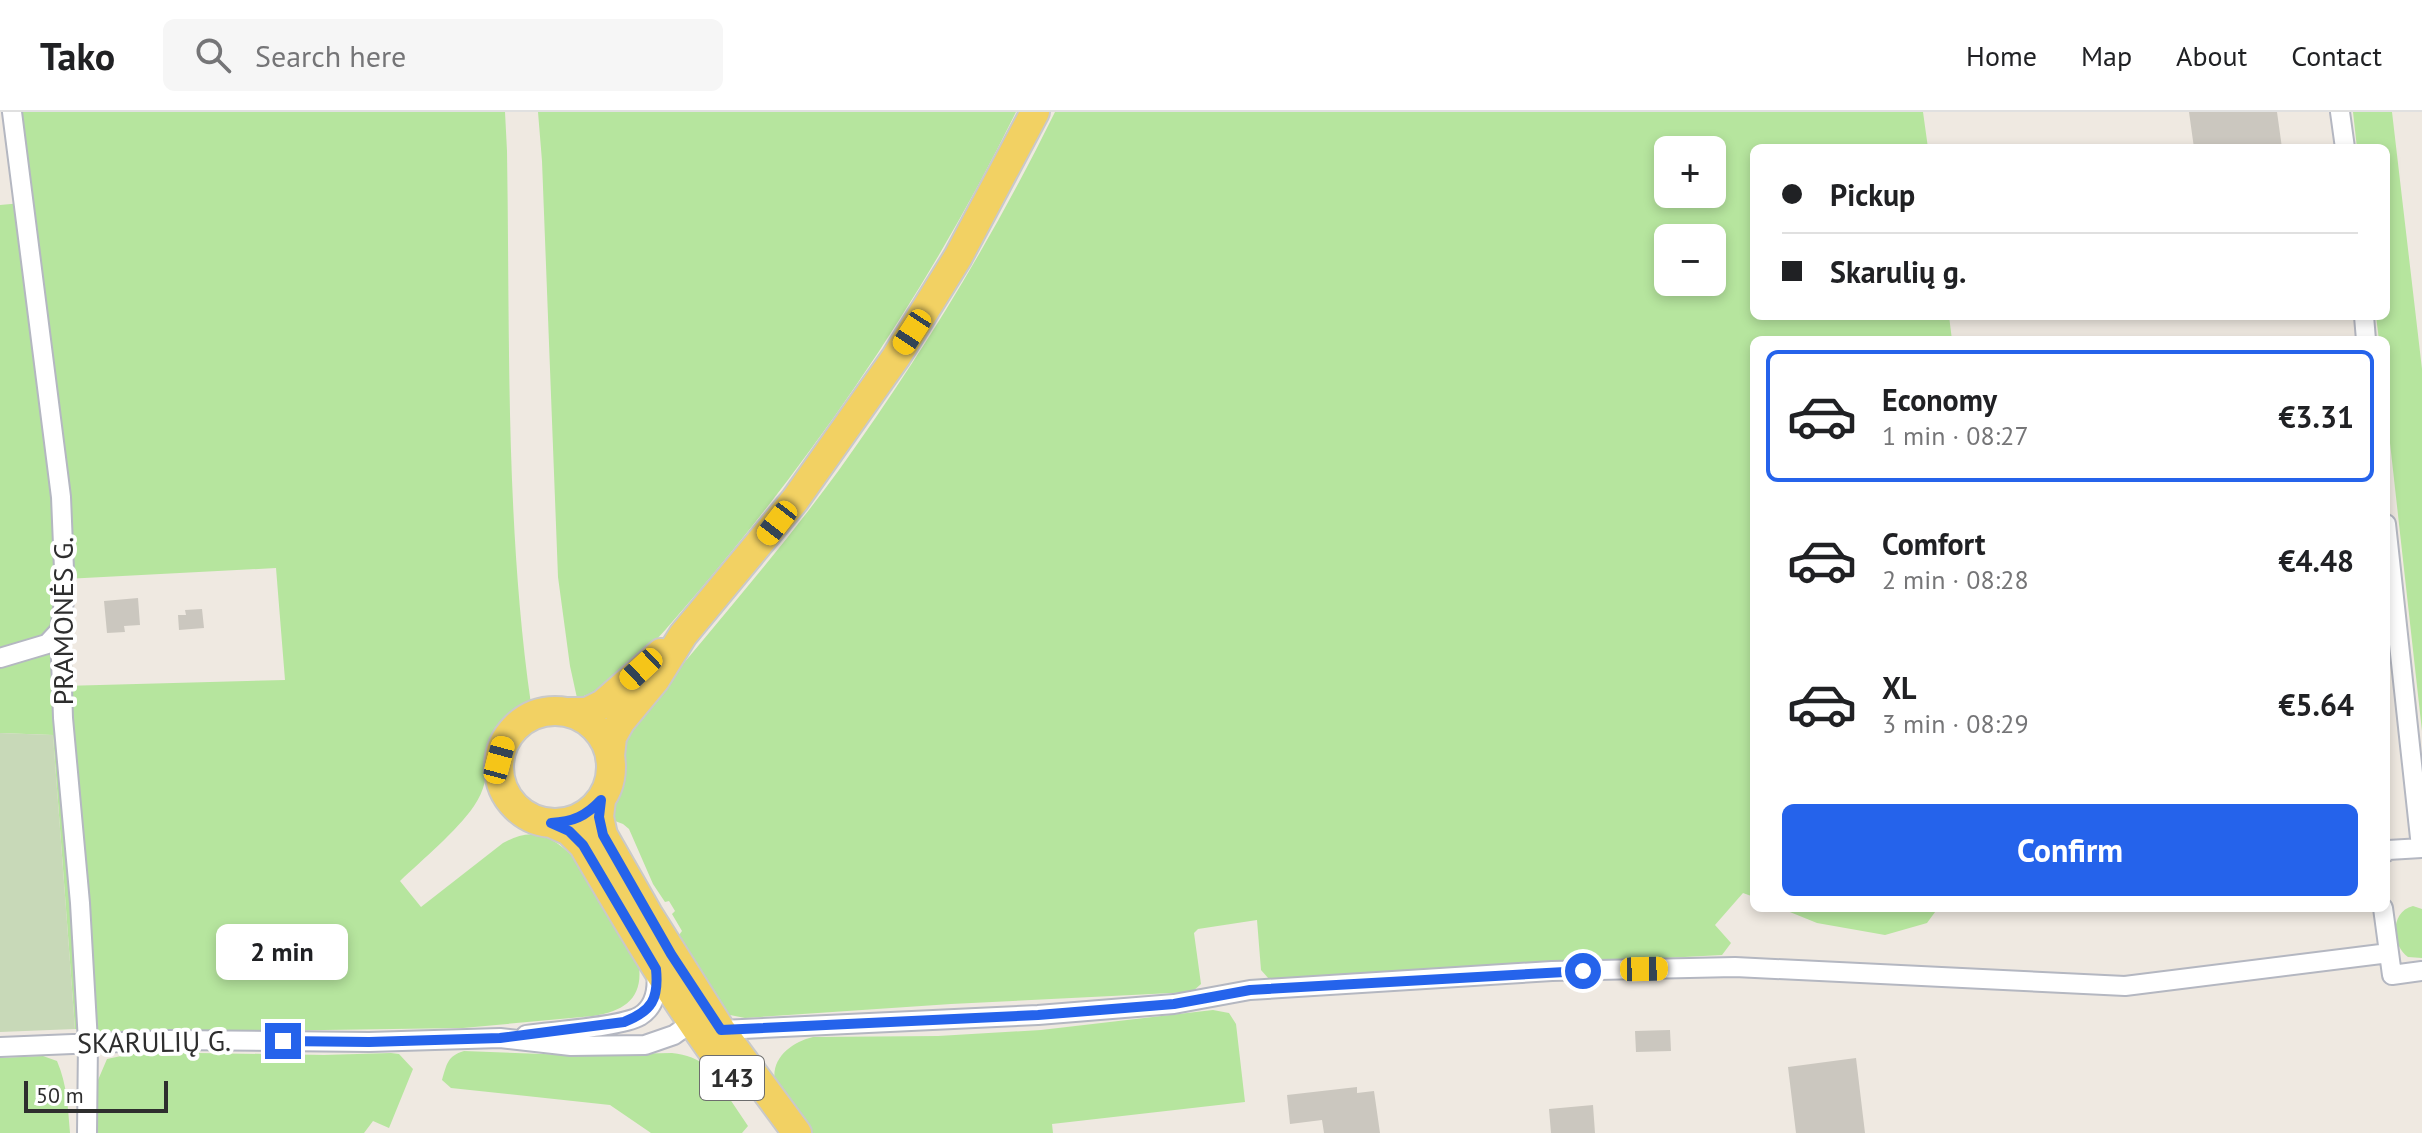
<!DOCTYPE html>
<meta charset="utf-8">
<style>
:root{--surface:#fff;--page:#f6f6f6;--text:#202124;--muted:#757577;--line:#e0e0e0;--accent:#2563eb}
body{margin:0;font-family:"PT Sans",sans-serif;background:var(--page);color:var(--text);height:100vh;display:flex;flex-direction:column;font-size:30px;white-space:nowrap}
*{box-sizing:border-box;margin:0}
p{font-size:26px;color:var(--muted)}
.icon{flex:none;width:44px;height:44px;fill:none;stroke:currentColor;stroke-width:2;stroke-linecap:round;stroke-linejoin:round}
.map{position:relative;flex:1;overflow:hidden}
.panel{position:absolute;left:1750px;top:224px;width:640px;height:576px;display:flex;flex-direction:column;background:var(--surface);border-radius:12px;box-shadow:0 4px 12px #0003}
.panel>*{flex:none}
.banner{position:absolute;left:1750px;top:32px;width:640px;height:176px;border-radius:12px;box-shadow:0 4px 12px #0003;display:grid;align-content:center;height:176px;padding:0 32px;background:var(--surface)}
.buttons{position:absolute;left:1654px;top:24px;display:grid;gap:16px}
.buttons a{display:grid;place-items:center;width:72px;height:72px;border-radius:12px;background:var(--surface);box-shadow:0 4px 12px #0003;font-size:40px}
.scale{position:absolute;left:24px;bottom:20px;width:144px;box-sizing:border-box;padding-left:8px;border:4px solid #2e2e2e;border-top:0;font-size:22px;line-height:28px;white-space:nowrap;color:#2e2e2e;-webkit-text-stroke:6px #fff;paint-order:stroke}
.end{position:absolute;width:36px;height:36px;margin:-18px;border:10px solid #2563eb;background:#fff;box-shadow:0 0 0 4px #fff}
.from{border-radius:50%}
.bubble{position:absolute;height:56px;border-radius:12px;background:var(--surface);box-shadow:0 4px 12px #0003;font-size:26px;font-weight:600;line-height:56px;text-align:center}
.car{position:absolute;width:24px;height:48px;margin:-24px -12px;border-radius:10px;box-shadow:0 0 6px 2px #0007;background:linear-gradient(#f5c518 24%,#345 0 40%,#f5c518 0 76%,#345 0 86%,#f5c518 0)}
.banner b{display:flex;align-items:center;gap:28px;height:76px;font-size:30px}
.banner b+b{border-top:2px solid var(--line)}
.banner i{width:20px;height:20px;background:var(--text)}
ul{padding:14px 0 0;list-style:none}
li{display:flex;align-items:center;gap:24px;height:132px;margin:0 16px 12px;padding:0 16px;border:4px solid transparent;border-radius:12px}
li div{flex:1}
li b{display:block;font-size:30px}
li em{font-style:normal;font-weight:600}
li.selected{border-color:var(--accent)}
li>.icon{width:72px;height:72px;stroke-width:1.5}
.button{display:flex;gap:16px;margin-top:auto;padding:16px 32px}
.button a{flex:1;height:92px;border-radius:12px;background:var(--accent);color:#fff;font-size:32px;font-weight:600;line-height:92px;text-align:center}
header{display:flex;align-items:center;gap:48px;box-sizing:border-box;height:112px;padding:0 40px;background:var(--surface);border-bottom:2px solid var(--line)}
header strong{font-size:38px}
nav{display:flex;gap:44px;margin-inline-start:auto;font-size:28px}
.search{width:560px;height:72px;background:var(--page);display:flex;align-items:center;gap:20px;box-sizing:border-box;padding:0 28px;border-radius:12px;color:var(--muted);font-size:30px}
.map>svg:first-child{display:block}
.green{fill:#b6e59e;fill-rule:evenodd}
.cemetery{fill:#c8d9b8}
.building{fill:#cbc7bf}
.lines{fill:none;stroke-linecap:round;stroke-linejoin:round}
.street-casing{stroke:#b4b7c1;stroke-width:22}
.primary-casing{stroke:#c9c9c9;stroke-width:32}
.street{stroke:#fff;stroke-width:18}
.primary{stroke:#f2d163;stroke-width:28}
.route{stroke:#2563eb;stroke-width:10}
.labels{text-anchor:middle;stroke-width:8;stroke-linejoin:round;paint-order:stroke}
.shield{fill:#fff;stroke:#6d6d6d;stroke-width:2}
.shield-label{font-size:26px;font-weight:bold;fill:#2e2e2e}
.street-label{font-size:28px;fill:#2e2e2e;stroke:#fff}
</style>
<header>
<strong>Tako</strong>
<div class="search"><svg class="icon" aria-label="search" viewBox="0 0 24 24"><circle cx="10" cy="10" r="6"/><path d="M15 15l6 6"/></svg>Search here</div>
<nav><a>Home</a><a>Map</a><a>About</a><a>Contact</a></nav>
</header>
<div class="map">
<svg width="2422" height="1021" viewBox="0 0 2422 1021">
<rect width="100%" height="100%" fill="#efe9e1"/>
<path class="green" d="M12,0h493l2,39c3,183 -2,372 24,553 -59,27 -30,63 -57,102 -18,26 -51,53 -74,75l21,26 82,-64c13,-7 27,-12 42,-6 40,15 71,86 93,123 7,36 -11,51 -45,56l-130,12 -348,5 -40,-4 -22,-294 -53,-2v-528l22,-2zM276,456l9,112 -222,6 2,-107z
M538,0h478c-85,173 -193,333 -318,480 -30,34 -77,96 -121,106l-7,-32 -12,-89 -16,-416z
M1055,0h868l5,36h-174v168h195l3,24h-198v557l-11,-4 -28,32 16,18 -9,12 -453,24 -8,-9 -4,-50 -59,9 -4,4 7,51 -9,8 -241,12 -206,14 -15,-3 -12,-8 -39,-72 3,-4 -10,-17 3,-3 -6,-10 -4,1 -12,-18 -24,-55 -6,-5 -8,-3c-4,-13 2,-25 5,-38 3,-11 2,-23 4,-33 3,-11 8,-21 13,-31 68,-82 139,-163 202,-249 82,-114 154,-232 216,-358zM1668,38h44v44h-44zM1668,126h44v44h-44z
M2353,0h39l30,257v362l-36,-324v-67h-7l-3,-24h10v-168h-29z
M2413,794l9,3v49l-14,-1c-16,-11 -19,-45 5,-51z
M1780,796h158l-11,15 -42,12 -68,-12z
M1213,898l16,3 7,11 9,78 -193,22 1,9h-244c-9,-12 -29,-34 -33,-47 -8,-26 15,-44 37,-49l125,-1 103,-6z
M464,939l107,4 101,-2c15,2 25,5 37,15l39,58 -6,7h-91l-41,-28 -159,-17 -9,-8c5,-16 5,-24 22,-29z
M140,940l184,3 67,-2 8,1 14,15 -24,59 -16,-7 -9,12h-268l-1,-46 12,-28z
M43,944l14,5c10,23 11,47 13,72h-70v-75z"/>
<path class="cemetery" d="M0,621l53,2 22,294 -75,3z"/>
<path class="building" d="M2189,0h88l5,36h-88z
M138,486l2,27 -16,1 1,6 -18,1 -3,-32z
M202,497l2,19 -25,2 -1,-15h8l-1,-5z
M1670,918l1,21 -35,1 -1,-21z
M1856,946l9,75h-69l-8,-66z
M1357,975v6l17,-2 6,42h-56l-2,-13 -32,4 -3,-29z
M1593,993l2,28h-44l-2,-24z"/>
<g class="lines">
<defs>
<path id="street" d="M12,0l49,385 4,97 -5,36 3,88 17,185 8,139 -1,91
M2340,0l5,36
M2364,204l2,24
M2386,412l35,323
M0,546l47,-14 13,-14
M2386,740l2,-2 34,-2
M2383,796l9,67 30,-4
M721,918l317,-15 136,-11 76,-14 302,-19 183,-4 390,19 264,-33
M526,923c26,-4 95,-8 114,-19 16,-10 18,-28 16,-45
M0,935l169,-7 200,2 131,-4 71,8 74,-1 29,-10 17,-12 5,-11"/>
<path id="primary" d="M499 655a56 56 0 1 1 112 0a56 56 0 1 1-112 0Z
M569,600h18l16,-8 58,-51
M610,644l2,-19 9,-16 34,-41 28,-45 112,-135 101,-143 62,-100 77,-145
M601,688l-2,17 4,18 45,79 73,116 76,103
M551,711l18,8 14,14c48,82 95,163 153,238"/>
</defs>
<use href="#street" class="street-casing"/>
<use href="#primary" class="primary-casing"/>
<use href="#street" class="street"/>
<use href="#primary" class="primary"/>
</g>
<g class="lines">
<path class="route" d="M283,929l86,1 131,-4 124,-16c28,-11 35,-23 32,-53l-73,-124 -14,-14 -18,-8c22,-1 35,-7 50,-23l-2,17 4,18 68,119 50,76 317,-15 136,-11 76,-14 333,-19"/>
</g>
<g class="labels">
<rect class="shield" x="700" y="944" width="64" height="44" rx="6"/>
<g class="shield-label">
<text x="732" y="975">143</text>
</g>
<g class="street-label">
<text transform="translate(63 509) rotate(-90)" y="10">PRAMONĖS G.</text>
<text transform="translate(154 930) rotate(-1)" y="10">SKARULIŲ G.</text>
</g>
</g>
</svg>
<div class="buttons">
<a>+</a>
<a>−</a>
</div>
<div class="scale">50 m</div>
<i class="end from" style="left:1583px;top:859px"></i>
<i class="end" style="left:283px;top:929px"></i>
<div class="bubble" style="left:216px;top:812px;width:132px">2 min</div>
<i class="car" style="left:912px;top:220px;rotate:213deg"></i>
<i class="car" style="left:777px;top:411px;rotate:218deg"></i>
<i class="car" style="left:641px;top:557px;rotate:227deg"></i>
<i class="car" style="left:499px;top:648px;rotate:15deg"></i>
<i class="car" style="left:1644px;top:857px;rotate:89deg"></i>
<div class="banner">
<b><i class="from"></i>Pickup</b>
<b><i></i>Skarulių g.</b>
</div>
<section class="panel">
<ul>
<li class="selected"><svg class="icon" aria-label="car" viewBox="0 0 24 24"><path d="M5 17H2v-5l4-1 3-4h7l3 4 3 1v5h-3M9 17h6M6 11h13"/><circle cx="7" cy="17" r="2"/><circle cx="17" cy="17" r="2"/></svg><div><b>Economy</b><p>1 min · 08:27</p></div><em>€3.31</em></li>
<li><svg class="icon" aria-label="car" viewBox="0 0 24 24"><path d="M5 17H2v-5l4-1 3-4h7l3 4 3 1v5h-3M9 17h6M6 11h13"/><circle cx="7" cy="17" r="2"/><circle cx="17" cy="17" r="2"/></svg><div><b>Comfort</b><p>2 min · 08:28</p></div><em>€4.48</em></li>
<li><svg class="icon" aria-label="car" viewBox="0 0 24 24"><path d="M5 17H2v-5l4-1 3-4h7l3 4 3 1v5h-3M9 17h6M6 11h13"/><circle cx="7" cy="17" r="2"/><circle cx="17" cy="17" r="2"/></svg><div><b>XL</b><p>3 min · 08:29</p></div><em>€5.64</em></li>
</ul>
<div class="button"><a>Confirm</a></div>
</section>
</div>
